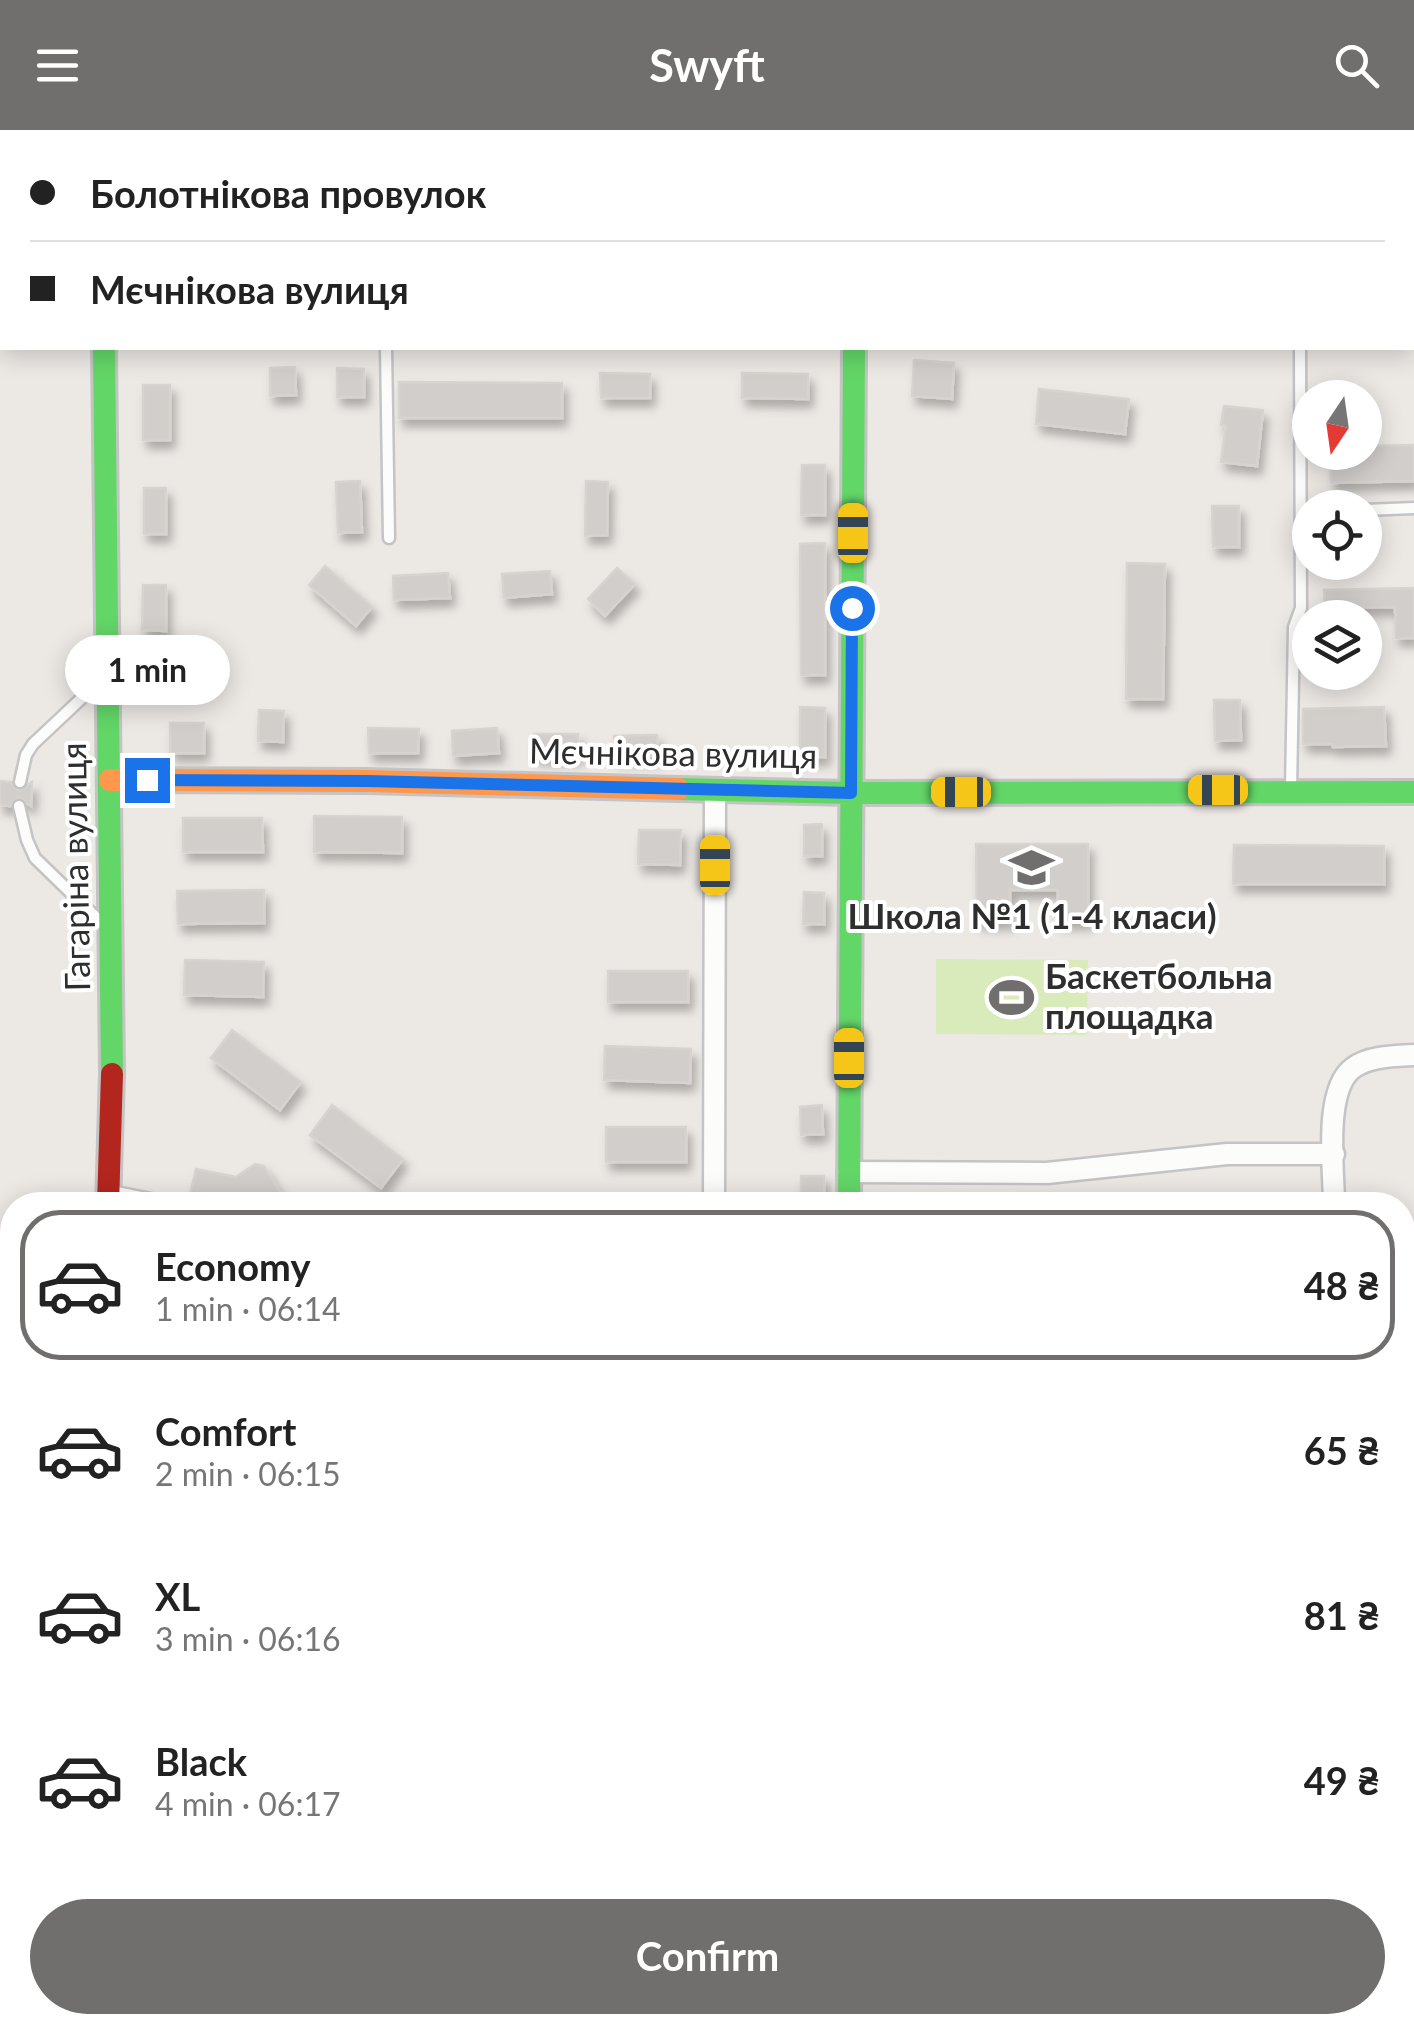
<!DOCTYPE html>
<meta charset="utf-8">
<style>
:root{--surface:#fff;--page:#f2f2f2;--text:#222;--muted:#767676;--line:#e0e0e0;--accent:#706f6e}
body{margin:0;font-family:Lato,sans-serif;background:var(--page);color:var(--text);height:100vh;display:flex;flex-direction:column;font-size:38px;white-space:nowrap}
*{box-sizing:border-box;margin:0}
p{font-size:32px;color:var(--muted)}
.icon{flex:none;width:55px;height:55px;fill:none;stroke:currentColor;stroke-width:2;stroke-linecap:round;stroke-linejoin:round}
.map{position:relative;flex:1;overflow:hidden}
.drawer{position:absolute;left:0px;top:1062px;width:1415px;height:842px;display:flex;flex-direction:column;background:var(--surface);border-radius:40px 40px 0 0;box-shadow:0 5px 25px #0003}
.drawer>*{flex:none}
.hud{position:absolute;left:0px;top:0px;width:1415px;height:220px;box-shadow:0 5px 25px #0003;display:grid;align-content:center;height:220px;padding:0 30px;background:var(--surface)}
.needle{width:65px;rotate:193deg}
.fabs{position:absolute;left:1292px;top:250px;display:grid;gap:20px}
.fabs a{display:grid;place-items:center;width:90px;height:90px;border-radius:50%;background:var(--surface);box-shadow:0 5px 25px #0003;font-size:50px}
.end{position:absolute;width:45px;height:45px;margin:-22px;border:12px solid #1a73e8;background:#fff;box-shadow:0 0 0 5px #fff}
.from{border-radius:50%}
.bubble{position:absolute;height:70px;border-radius:35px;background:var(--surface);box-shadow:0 5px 25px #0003;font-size:32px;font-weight:700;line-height:70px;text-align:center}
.car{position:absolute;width:30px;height:60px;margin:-30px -15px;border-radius:12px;box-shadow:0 0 8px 2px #0007;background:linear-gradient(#f5c518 24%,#345 0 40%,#f5c518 0 76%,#345 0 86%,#f5c518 0)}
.hud b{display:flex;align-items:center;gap:35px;height:95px;font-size:38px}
.hud b+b{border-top:2px solid var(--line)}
.hud i{width:25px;height:25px;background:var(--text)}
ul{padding:18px 0 0;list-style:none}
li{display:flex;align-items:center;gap:30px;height:150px;margin:0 20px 15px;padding:0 10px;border:5px solid transparent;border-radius:40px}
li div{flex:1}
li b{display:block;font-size:38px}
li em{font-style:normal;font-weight:700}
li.on{border-color:var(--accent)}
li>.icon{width:90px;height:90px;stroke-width:1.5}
.action{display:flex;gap:20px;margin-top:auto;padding:20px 30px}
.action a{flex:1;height:115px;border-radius:60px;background:var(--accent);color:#fff;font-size:40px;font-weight:700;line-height:115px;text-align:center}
header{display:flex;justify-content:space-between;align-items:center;height:130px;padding:0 30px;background:var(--accent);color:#fff;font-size:45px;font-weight:700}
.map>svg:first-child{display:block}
.pitch{fill:#d9eabb}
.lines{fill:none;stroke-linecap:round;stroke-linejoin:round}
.stream{stroke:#99d6ec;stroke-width:5}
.building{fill:#d1cecb;stroke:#d7d4d0;stroke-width:2.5;filter:url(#shadow)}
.lane-casing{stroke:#c5c4c5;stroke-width:15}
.street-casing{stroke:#c5c4c5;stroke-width:25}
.fast-casing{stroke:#c5c4c5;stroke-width:28}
.slow-casing{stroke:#c5c4c5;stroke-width:28}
.jam-casing{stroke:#c5c4c5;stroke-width:28}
.path{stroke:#c9c9c8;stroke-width:4;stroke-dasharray:8 5;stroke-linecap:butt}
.lane{stroke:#fcfcfb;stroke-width:10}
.street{stroke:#fcfcfb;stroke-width:20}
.fast{stroke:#63d668;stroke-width:22}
.slow{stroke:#ff974d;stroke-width:22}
.jam{stroke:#b3261e;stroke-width:22}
.route{stroke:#1a73e8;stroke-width:12}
.labels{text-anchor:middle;stroke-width:8;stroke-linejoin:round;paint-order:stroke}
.street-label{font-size:35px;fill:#2e2e2e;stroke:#fff}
.poi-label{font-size:35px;font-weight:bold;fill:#2e2e2e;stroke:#fff}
</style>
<header><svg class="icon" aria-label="menu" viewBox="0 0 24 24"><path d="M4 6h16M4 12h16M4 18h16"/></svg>Swyft<svg class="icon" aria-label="search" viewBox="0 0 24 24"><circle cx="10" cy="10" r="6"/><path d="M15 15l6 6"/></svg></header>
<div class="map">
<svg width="1414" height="1903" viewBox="0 0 1414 1903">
<defs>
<filter id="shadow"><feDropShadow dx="4.5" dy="8" stdDeviation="5" flood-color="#0004"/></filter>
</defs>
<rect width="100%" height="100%" fill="#ece8e4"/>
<path class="pitch" d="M936,829l152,1 -1,75 -151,-1z"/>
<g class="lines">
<path class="stream" d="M677,1903l3,-11"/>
</g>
<path class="building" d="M914,230l40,3 -2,36 -40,-3z
M295,237l1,28 -26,1v-28z
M337,238l27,1v28h-27z
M600,243l50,1v24h-49z
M742,243l66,1v25l-66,-1z
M399,252l163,1v35h-163z
M143,255h27v55h-27z
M1039,259l90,10 -4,35 -89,-10z
M1224,276l39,4 -6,56 -36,-4 5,-36 -5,-1z
M1414,315v36l-83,2 -1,-31h35v-6z
M802,335h23v50h-24z
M360,351l2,51 -24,1 -2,-51z
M586,351l22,1 -1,53 -22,1z
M144,358h22v46h-22z
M1212,376h27v41h-26z
M825,413v132h-24l-1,-131z
M1127,433l38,1 -2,135h-37z
M325,436l47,41 -16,19 -47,-41z
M617,438l18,16 -30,32 -17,-17z
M550,441l2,23 -48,4 -2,-24z
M448,443l2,25 -56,2 -1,-24z
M143,455h23v46l-24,-1z
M1414,458v50h-18l-1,-31 -70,1 -1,-18z
M1214,570h26l1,40 -26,1z
M800,577l25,1v49h-25z
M1384,577l2,39 -53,1 -1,-3h-29v-35z
M259,580l25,1 -1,31 -25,-1z
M170,593h34v30h-34z
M368,598l51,1 -1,24h-49z
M497,598l2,25 -46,3 -1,-25z
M534,604h44v22h-44z
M649,605h8l1,21 -43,1 -1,-21z
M0,651l11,1 8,9 13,-9 -1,24 -13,-9 -8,9 -10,-1z
M314,686l88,1v36l-88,-1z
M183,688h79l1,34h-80z
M822,694v32h-18v-31z
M639,700h42l-1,35 -42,-1z
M976,714h112v77h-30v-31h-48v31h-33z
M1234,715l150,1v38h-151z
M264,760v33l-86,1 -1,-33z
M804,762l20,1v31h-21z
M185,830l79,2 -1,35 -79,-2z
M608,841h80v31h-80z
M232,900l69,52 -21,28 -69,-52z
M605,916l86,3 -1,34 -86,-3z
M332,975l71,54 -22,29 -71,-53z
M822,975l1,29 -22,1 -1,-28z
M606,997h80v35h-80z
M255,1034l9,2 24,39h-77l1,-5 -22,-5 6,-26 40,8z
M801,1046h23v22h-23z"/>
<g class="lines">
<defs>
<path id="lane" d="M182,2v-2
M386,218l3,190
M1365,380l49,-2
M20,652l6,-27 7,-11 68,-64
M1291,659l3,-162 7,-19 -1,-260
M19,676l8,34 8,18 71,69
M111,1061l40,8 12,6"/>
<path id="street" d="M575,2l1,-2
M856,2v-2
M1101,2v-2
M1342,2v-2
M1412,175h2
M0,197h2
M848,1042l199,1 180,-19h107
M714,1075l1,-415
M1334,1075c0,-35 -11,-115 19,-137 16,-12 42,-12 61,-13
M0,1239l12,12
M1402,1299h12
M0,1371l12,4
M1402,1396l12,1
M0,1468l12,-45
M1402,1488h12
M1402,1585h12
M92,1903l2,-11
M414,1903v-11
M836,1903v-11"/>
<path id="fast" d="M104,218l8,726
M679,659l172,4 563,-1
M849,1075l5,-857
M1402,1672h12
M967,1903l4,-11"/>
<path id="slow" d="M110,650l257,1 312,8"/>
<path id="jam" d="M108,0v2
M108,1075l4,-131"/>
</defs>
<use href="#lane" class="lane-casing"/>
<use href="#street" class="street-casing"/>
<use href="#fast" class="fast-casing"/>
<use href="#slow" class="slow-casing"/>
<use href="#jam" class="jam-casing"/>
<path class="path" d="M74,2v-2"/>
<use href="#lane" class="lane"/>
<use href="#street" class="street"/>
<use href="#fast" class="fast"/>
<use href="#slow" class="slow"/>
<use href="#jam" class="jam"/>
</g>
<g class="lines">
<path class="route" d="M147,650l220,1 484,12 1,-185"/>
</g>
<defs>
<symbol id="school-bare" viewBox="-9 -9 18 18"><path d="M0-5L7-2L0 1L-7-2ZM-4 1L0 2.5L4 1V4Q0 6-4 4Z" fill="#706f6e" stroke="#fff" stroke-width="2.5" paint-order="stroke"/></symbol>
<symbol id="stadium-bare" viewBox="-9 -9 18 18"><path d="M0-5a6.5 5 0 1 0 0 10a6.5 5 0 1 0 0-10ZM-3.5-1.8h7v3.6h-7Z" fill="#706f6e" stroke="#fff" stroke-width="2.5" paint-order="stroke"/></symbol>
</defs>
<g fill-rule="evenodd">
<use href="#school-bare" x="1000" y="706" width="63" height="63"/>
<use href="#stadium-bare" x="980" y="836" width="63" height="63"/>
</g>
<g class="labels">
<g class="street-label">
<text transform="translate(673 624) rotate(1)" y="12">Мєчнікова вулиця</text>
<text transform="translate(76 737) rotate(-91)" y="12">Гагаріна вулиця</text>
</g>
<g class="poi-label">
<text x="1032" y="799">Школа №1 (1-4 класи)</text>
<text x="1045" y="859" text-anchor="start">Баскетбольна<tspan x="1045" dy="40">площадка</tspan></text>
</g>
</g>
</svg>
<div class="fabs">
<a><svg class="needle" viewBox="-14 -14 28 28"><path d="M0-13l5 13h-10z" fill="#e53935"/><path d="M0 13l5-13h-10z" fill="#767676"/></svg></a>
<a><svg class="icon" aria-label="locate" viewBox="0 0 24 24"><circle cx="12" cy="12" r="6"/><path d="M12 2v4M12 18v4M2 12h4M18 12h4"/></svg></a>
<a><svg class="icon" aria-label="layers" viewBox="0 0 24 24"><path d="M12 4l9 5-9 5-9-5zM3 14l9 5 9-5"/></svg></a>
</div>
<i class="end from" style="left:852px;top:478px"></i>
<i class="end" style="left:147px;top:650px"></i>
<div class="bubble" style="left:65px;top:505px;width:165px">1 min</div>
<i class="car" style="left:853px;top:403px;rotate:0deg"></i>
<i class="car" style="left:1218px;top:660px;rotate:270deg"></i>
<i class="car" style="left:961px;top:662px;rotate:270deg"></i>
<i class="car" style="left:715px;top:735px;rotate:0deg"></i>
<i class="car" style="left:849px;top:928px;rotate:0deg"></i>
<div class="hud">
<b><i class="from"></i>Болотнікова провулок</b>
<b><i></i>Мєчнікова вулиця</b>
</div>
<section class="drawer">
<ul>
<li class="on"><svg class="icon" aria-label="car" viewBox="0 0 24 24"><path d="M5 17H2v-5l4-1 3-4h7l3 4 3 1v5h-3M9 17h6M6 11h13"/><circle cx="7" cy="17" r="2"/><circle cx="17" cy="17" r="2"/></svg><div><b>Economy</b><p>1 min · 06:14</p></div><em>48 ₴</em></li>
<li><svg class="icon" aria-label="car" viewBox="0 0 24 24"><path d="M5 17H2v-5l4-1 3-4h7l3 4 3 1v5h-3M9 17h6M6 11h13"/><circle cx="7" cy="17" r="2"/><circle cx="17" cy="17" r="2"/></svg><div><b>Comfort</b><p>2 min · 06:15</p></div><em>65 ₴</em></li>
<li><svg class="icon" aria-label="car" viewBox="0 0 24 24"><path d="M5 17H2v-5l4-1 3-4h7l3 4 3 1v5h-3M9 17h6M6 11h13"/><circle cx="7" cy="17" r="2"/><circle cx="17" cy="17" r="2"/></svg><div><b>XL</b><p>3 min · 06:16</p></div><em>81 ₴</em></li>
<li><svg class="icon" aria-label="car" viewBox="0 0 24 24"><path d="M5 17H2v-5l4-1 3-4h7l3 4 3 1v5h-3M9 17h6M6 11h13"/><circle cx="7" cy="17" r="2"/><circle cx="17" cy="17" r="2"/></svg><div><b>Black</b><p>4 min · 06:17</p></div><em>49 ₴</em></li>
</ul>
<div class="action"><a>Confirm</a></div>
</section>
</div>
